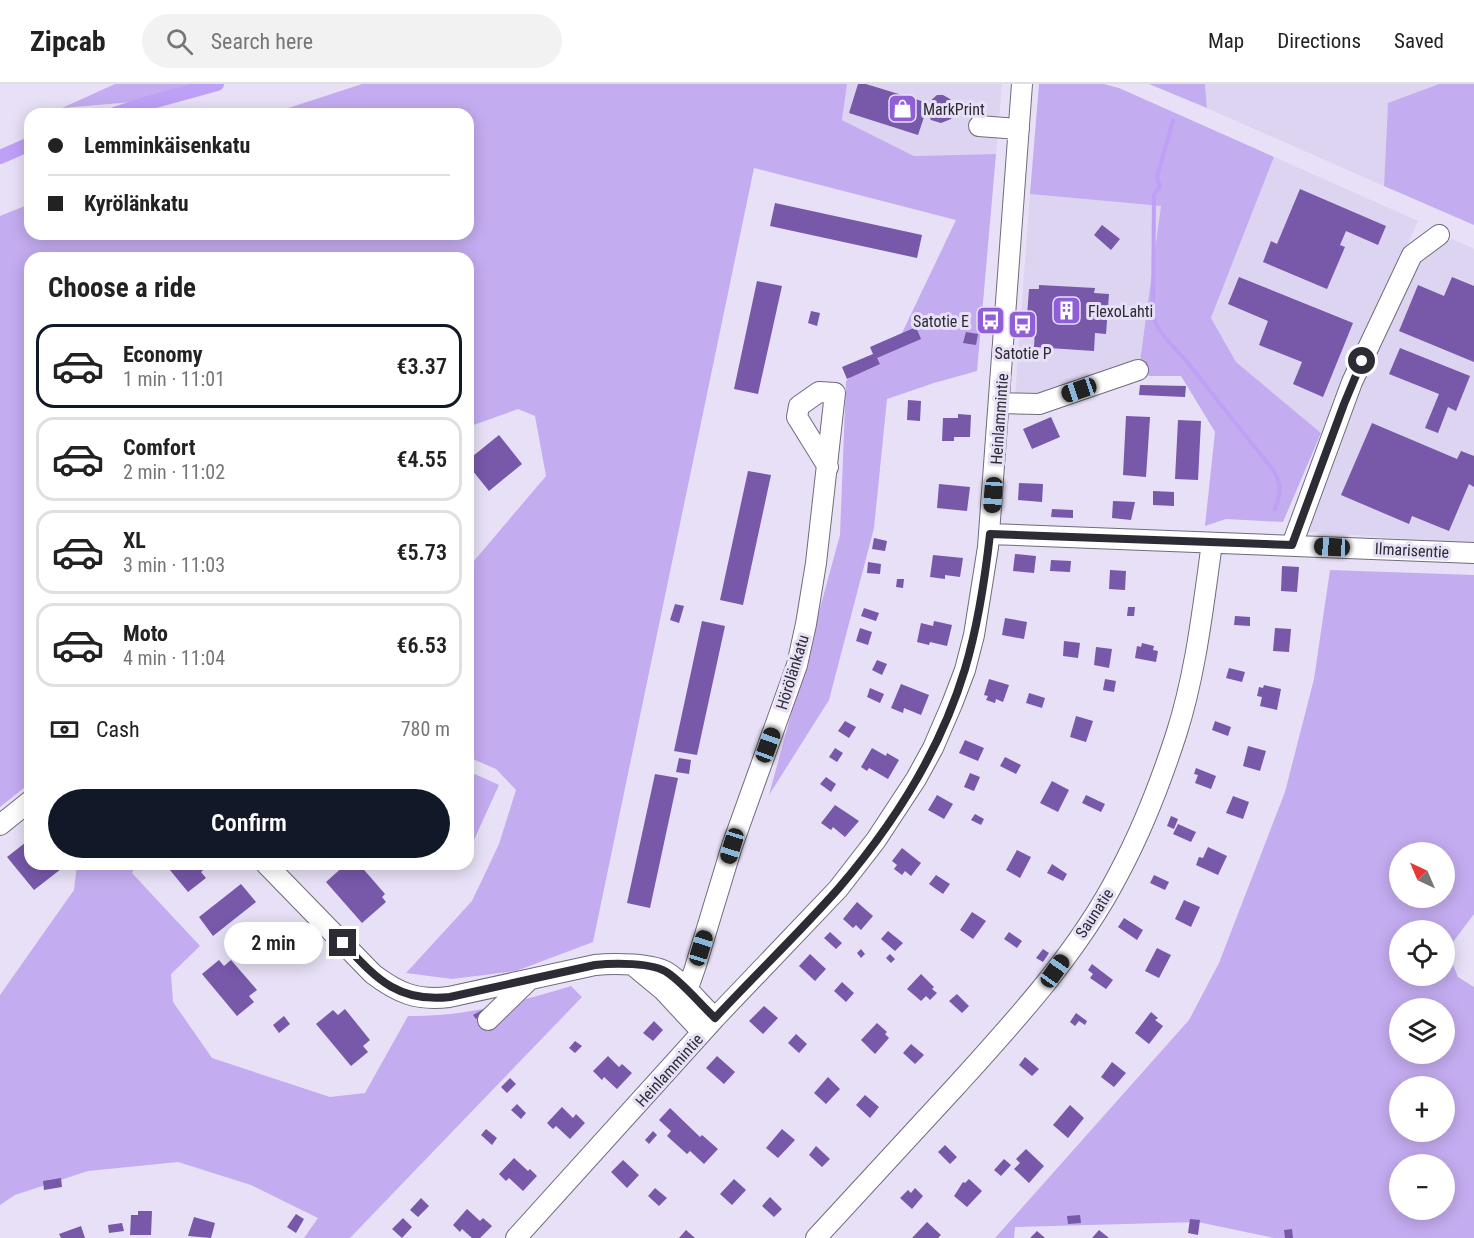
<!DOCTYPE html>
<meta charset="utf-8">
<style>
:root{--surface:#fff;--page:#f2f2f2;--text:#222;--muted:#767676;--line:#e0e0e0;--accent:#111827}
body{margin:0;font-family:"Roboto Condensed",sans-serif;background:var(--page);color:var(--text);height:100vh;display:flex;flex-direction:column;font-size:22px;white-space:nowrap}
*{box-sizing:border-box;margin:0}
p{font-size:20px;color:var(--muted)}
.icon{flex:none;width:33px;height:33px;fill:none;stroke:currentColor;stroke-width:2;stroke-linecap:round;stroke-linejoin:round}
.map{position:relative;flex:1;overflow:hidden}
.sheet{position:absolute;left:24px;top:168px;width:450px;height:618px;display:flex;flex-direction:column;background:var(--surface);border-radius:18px;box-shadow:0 3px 15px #0003}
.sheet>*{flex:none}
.top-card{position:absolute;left:24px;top:24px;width:450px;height:132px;border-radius:18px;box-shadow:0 3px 15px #0003;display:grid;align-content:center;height:132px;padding:0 24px;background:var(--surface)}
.needle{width:39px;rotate:316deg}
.fabs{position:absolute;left:1389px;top:758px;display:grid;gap:12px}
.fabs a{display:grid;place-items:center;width:66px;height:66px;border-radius:50%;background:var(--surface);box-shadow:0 3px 15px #0003;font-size:30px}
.end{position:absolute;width:27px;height:27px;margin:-14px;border:8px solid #2d2b33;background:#fff;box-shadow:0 0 0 3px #fff}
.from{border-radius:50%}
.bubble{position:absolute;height:42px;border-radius:21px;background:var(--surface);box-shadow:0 3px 15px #0003;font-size:20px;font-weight:600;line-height:42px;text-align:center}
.car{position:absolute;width:18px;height:36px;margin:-18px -9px;border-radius:8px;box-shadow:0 0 4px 2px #0007;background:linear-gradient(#222 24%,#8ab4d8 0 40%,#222 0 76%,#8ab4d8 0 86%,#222 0)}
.top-card b{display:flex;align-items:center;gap:21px;height:57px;font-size:22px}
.top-card b+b{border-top:2px solid var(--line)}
.top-card i{width:15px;height:15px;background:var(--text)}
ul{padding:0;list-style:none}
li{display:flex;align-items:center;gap:18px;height:84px;margin:0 12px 9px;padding:0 12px;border:3px solid var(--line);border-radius:18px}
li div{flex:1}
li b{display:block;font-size:22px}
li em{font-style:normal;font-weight:600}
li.selected{border-color:var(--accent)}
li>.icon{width:54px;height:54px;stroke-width:1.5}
h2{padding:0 24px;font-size:27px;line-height:72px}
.pay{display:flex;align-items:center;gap:15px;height:66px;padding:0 24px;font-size:22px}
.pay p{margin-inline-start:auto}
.primary-button{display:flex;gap:12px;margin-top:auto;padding:12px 24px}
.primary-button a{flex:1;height:69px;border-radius:36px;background:var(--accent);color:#fff;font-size:24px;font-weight:600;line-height:69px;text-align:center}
header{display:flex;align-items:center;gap:36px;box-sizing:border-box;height:84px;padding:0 30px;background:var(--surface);border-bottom:2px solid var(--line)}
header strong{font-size:28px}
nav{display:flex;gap:33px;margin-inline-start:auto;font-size:21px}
.search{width:420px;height:54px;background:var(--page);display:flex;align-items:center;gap:15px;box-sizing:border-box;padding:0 21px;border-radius:33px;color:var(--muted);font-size:22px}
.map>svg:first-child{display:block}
.built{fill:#dcd4f0}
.green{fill:#c4acf0;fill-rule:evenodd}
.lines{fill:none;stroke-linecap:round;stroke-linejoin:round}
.stream{stroke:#bfa0f7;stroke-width:4}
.canal{stroke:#bfa0f7;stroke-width:14}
.building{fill:#7758a9}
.minor-casing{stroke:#716b7e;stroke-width:22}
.minor{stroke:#fff;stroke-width:20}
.route{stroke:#2d2b33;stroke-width:8}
.labels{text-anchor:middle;stroke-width:6;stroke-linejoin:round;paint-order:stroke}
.poi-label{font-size:16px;fill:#2d2b33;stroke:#e7e0f6;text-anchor:start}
.street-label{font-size:16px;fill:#2d2b33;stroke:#e7e0f6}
</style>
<header>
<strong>Zipcab</strong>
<div class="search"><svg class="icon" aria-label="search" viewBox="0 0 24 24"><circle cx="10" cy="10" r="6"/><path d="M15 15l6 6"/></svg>Search here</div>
<nav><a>Map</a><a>Directions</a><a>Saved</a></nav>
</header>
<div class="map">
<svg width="1474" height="1154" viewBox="0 0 1474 1154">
<rect width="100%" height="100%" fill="#e7e0f6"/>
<path class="built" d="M847,0h155l-6,70 -82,2 -72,-36z
M1205,0h234l-51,19 -4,83 -177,-78z
M1274,73l144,64 -97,212 -85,-71 -25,-43z
M1030,110l131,12 -21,156 -103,36 -22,-1z
M1452,155l22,10v295l-172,-13 61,-152 54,-117z"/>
<path class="green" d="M115,0h76l-58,18 -71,6z
M362,0h485l-5,36 72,36 82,-2 -19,217 -43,12 -47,16 -13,129 -45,172 -60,95 71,-260 6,-154 56,-48 54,-113 -202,-52 -161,774 -77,29 -64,8 -46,-6 66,-72 27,-57 17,-54 -20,-21 -28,-12v-189l78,-92 -11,-60 -17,-7 -50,18v-169h-438v525l-30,24v-591l30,-12v30h438v-120h-198z
M1039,0h65l15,4 155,69 -63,161 25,44 85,71 -38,89 -57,-3 -21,7 10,-94 -34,-56h-32l-9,-14 21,-156 -131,-12z
M1149,0h56l2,24z
M1439,0h35v141l-90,-39 4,-83z
M1330,486l144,5v339l-27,36 11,27 16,10v251h-200l-76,-16 -183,5 -1,11h-19l194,-218 30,-57 66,-171 29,-113zM1400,768h44v45h-44zM1400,846h44v45h-44zM1400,924h44v45h-44zM1400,1002h44v45h-44zM1400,1080h44v45h-44z
M468,687l31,14 -31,68z
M77,780h59l-4,9 68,73 -29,28 2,28 39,56 118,39 35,-4 43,-77c56,1 110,-14 163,-30l11,11 -232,241h-46l14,-20 -67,-33 -73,-23 -90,9 -73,24 -15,10v-210l74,-105z"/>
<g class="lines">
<path class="stream" d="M1173,37l-16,56 3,9 -6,9 -1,120c5,20 22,32 35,48 28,36 57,72 86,108 8,16 7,21 1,38"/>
<path class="canal" d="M115,30l33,-11 69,-19
M0,73l30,-13"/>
</g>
<path class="building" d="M858,0h8l62,19 9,-8h6l7,4 3,4v10l-2,6 -10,4 -10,-3 -5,-9 -8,24 -69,-22z
M1300,105l86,37 -8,19 -32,-14 -6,14 5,2 -18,42 -64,-27 8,-21 6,3z
M775,119l147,32 -5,23 -147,-32z
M1102,141l18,14 -9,11 -17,-15z
M1239,193l114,46 -30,74 -30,-13 9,-22 -43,-17 9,-24 -40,-17z
M1452,193l22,9v76l-75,-31 19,-46 26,11z
M757,197l25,5 -24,108 -24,-5z
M1039,201l56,3 -1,5 15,1 -3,40 -11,-1 -1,18 -60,-4 1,-18h-9l3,-40h10z
M811,227l9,2 -3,13 -9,-3z
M916,243l5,12 -44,19 3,6 -33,15 -5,-12 31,-13 -3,-7z
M966,248l12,2 -2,11 -13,-2z
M1400,264l70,28 -14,35 -8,-4 -10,26 -13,-5 14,-34 -50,-20z
M1140,301l46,1 -1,11 -46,-2z
M908,316l13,1 -1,20 -13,-1z
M958,330l13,1 -1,22h-16v4h-12l1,-23h15z
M1126,332l24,1 -4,60 -23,-2z
M1051,333l9,20 -28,12 -9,-20z
M1178,336l23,1 -3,59 -23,-1z
M1372,339l85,36 4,-8 13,5v31l-5,-3 -20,47 -37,-15 -3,8 -68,-29z
M499,351l23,29 -33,27 -21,-26v-5z
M748,387l23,4 -28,130 -23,-5z
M1019,399l24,1 -1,18 -24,-2z
M939,400l31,3 -3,24 -30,-3z
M1153,407l21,1v14l-21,-1z
M1113,417l22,1 -4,18 -19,-2z
M1052,425l21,1v8l-22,-1z
M874,454l13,3 -2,10 -13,-2z
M1015,470l21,2 -2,17 -21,-2z
M933,471l30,3 -3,19 -15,-2v4l-15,-2z
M1051,476l20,1 -1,11 -20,-1z
M868,478l13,2 -1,10 -13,-1z
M1282,482l17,1 -2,25 -16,-1z
M1110,486l16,1 -1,19 -16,-1z
M897,495h7l-1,9 -7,-1z
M675,520l9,2 -5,17 -9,-3z
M1128,523h7l-1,9h-7z
M864,524l15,5 -3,8 -15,-5z
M1235,532l15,1v9l-16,-1z
M1005,534l22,4 -3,17 -22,-4z
M702,537l23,5 -28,129 -23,-4z
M934,537l18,4 -5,21 -17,-4 -1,3 -12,-3 4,-19 12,3z
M860,544l12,4 -4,13 -12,-4z
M1275,544l16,1 -2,23 -16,-1z
M1064,557l16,2 -2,15 -15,-2z
M1142,559l12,3 -1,4 5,1 -2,11 -21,-4 2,-12 4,1z
M1096,563l16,2 -3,19 -15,-3z
M877,576l10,4 -5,11 -10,-5z
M1229,584l16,4 -3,10 -16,-4z
M989,595l20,6 -6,17 -7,-3 -1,4 -9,-3 2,-4 -4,-1z
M1105,595l11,2 -2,11 -11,-2z
M901,600l28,11 -8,20 -17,-7 -1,5 -12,-5z
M1264,601l17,4 -4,21 -17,-4 2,-9 -5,-1 2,-9 4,1z
M870,604l14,6 -4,9 -13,-6z
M1029,609l16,5 -3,10 -16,-5z
M1076,632l17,5 -7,21 -16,-5z
M845,637l11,6 -7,11 -11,-7z
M1215,637l16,6 -3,9 -16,-6z
M965,656l19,8 -6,13 -19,-8z
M1248,662l18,5 -6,20 -17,-5z
M835,664l8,5 -6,9 -8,-5z
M872,664l14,8 1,-3 12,7 -11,19 -19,-11 -2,3 -6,-4z
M1005,673l16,8 -5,9 -16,-8z
M679,674l12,2 -2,14 -13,-2z
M1196,684l20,8 -5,13 -16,-6 3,-8 -4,-1z
M970,689l10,4 -6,14 -10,-4z
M655,690l23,4 -28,130 -23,-5z
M826,693l10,7 -5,8 -11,-8z
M1052,697l17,9 -11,22 -18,-9z
M937,711l16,9 -9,15 -16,-9z
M1086,711l19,9 -4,8 -19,-9z
M1233,712l16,6 -6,17 -17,-6z
M835,721l24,16 -14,16 -12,-10 -2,3 -10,-7z
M975,730l9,5 -3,6 -10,-5z
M1171,732l7,3 -4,10 -7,-3z
M1178,740l18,8 -5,10 -18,-8z
M30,755v25h27l4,5 -27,21 -27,-33z
M1208,763l19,9 -9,19 -22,-10 3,-8 4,1z
M902,764l19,15 -10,13 -6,-5 -3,4 -8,-6 3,-4 -5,-4z
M1017,766l14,7 -11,21 -14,-8z
M165,780h41l2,2 -7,6 5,6 -18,14z
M346,780h13l26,30 -3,3 4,5 -24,21 -36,-41z
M1052,780l15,10 -4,7 -16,-8z
M936,791l14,9 -7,10 -14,-10z
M1154,791l15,7 -4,8 -15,-7z
M241,800l15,18 -43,34 -14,-19z
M1184,816l16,7 -9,20 -16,-8z
M857,818l16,14 -12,14 -5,-5 -3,3 -10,-9z
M972,828l14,9 -13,18 -13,-9z
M1124,834l19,12 -6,10 -19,-13z
M888,847l15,12 -8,8 -14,-12z
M830,848l12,11 -6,6 -12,-11z
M1009,848l13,9 -5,7 -13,-9z
M1157,864l14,7 -12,23 -14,-7z
M861,865l4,5 -4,4 -4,-5z
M1043,865l6,4 -6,9 -7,-4z
M810,870l16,15 -11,12 -16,-15z
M890,870l5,5 -4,4 -5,-5z
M219,876l5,6 7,-6 26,30 -8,6 5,6 -17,14 -35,-42z
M1092,880l21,16 -7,9 -16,-11 3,-4 -5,-4z
M921,890l13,13 -2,2 5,4 -7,7 -4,-4 -5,5 -14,-12z
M842,898l12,11 -8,9 -12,-11z
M957,910l12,12 -7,7 -13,-12z
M764,922l14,12 -15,16 -14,-13z
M345,925l25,31 -7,6 5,6 -17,14 -35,-42 17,-14 5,5z
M484,925l3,5 -11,5 -3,-4z
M1151,928l7,6 -3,2 8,6 -14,18 -14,-11z
M1076,929l11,8 -2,4 -6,-4 -4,5 -5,-4z
M284,932l6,8 -11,9 -6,-8z
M654,937l9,9 -10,11 -10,-8z
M877,939l10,9 -2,2 4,4 -14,16 -14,-14z
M796,950l11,10 -8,9 -11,-10z
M575,957l7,5 -7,7 -6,-5z
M911,960l13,11 -9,9 -12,-11z
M608,972l11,11 3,-3 10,9 -15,16 -13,-12 -2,3 -9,-9z
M717,972l18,16 -11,12 -18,-16z
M1025,973l14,12 -7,7 -13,-11z
M1112,978l14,11 -12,14 -13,-10z
M828,993l12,12 -14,15 -12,-11z
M510,994l6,6 -9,9 -6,-6z
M865,1011l14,12 -9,11 -14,-13z
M517,1020l9,9 -5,6 -10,-9z
M1070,1021l14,13 -16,20 -15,-13z
M562,1023l11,11 3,-4 9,9 -15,16 -14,-13 -3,3 -6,-6z
M670,1024l30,29 2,-2 16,14 -14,15 -14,-13 -3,3 -20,-18 4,-5 -12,-11z
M486,1045l11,9 -5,7 -11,-10z
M782,1045l13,11 -17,18 -12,-10z
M653,1047l4,4 -8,9 -4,-4z
M945,1061l12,12 -7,7 -12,-12z
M816,1062l14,13 -8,8 -13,-12z
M1026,1065l18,17 -15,17 -15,-14 6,-6 -4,-4z
M514,1074l14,13 2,-2 7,7 -14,15 -14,-13 -3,3 -7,-7z
M1004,1075l7,6 -10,11 -7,-6z
M623,1076l16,15 -12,13 -16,-16z
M61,1094l1,9 -18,3 -1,-9z
M734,1095l12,11 -14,15 -12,-11z
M969,1095l13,12 -15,16 -13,-11 9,-14 2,1z
M655,1104l12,10 -8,8 -11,-10z
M915,1104l8,8 -11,13 -12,-11 8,-8 3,3z
M770,1113l12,12 -8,8 -12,-11z
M421,1114l8,8 -11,11 -8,-7z
M467,1125l13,12 3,-3 9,8 -12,12h-8l-10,-9 -2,3 -7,-7z
M138,1127h14l-1,24h-21l1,-20h7z
M296,1130l8,5 -8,14 -9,-6z
M1080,1131l1,8 -13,1 -1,-8z
M194,1133l21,6 -4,15 -23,-2z
M403,1134l9,9 -10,11 -10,-9z
M1190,1135l10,1 -2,15 -10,-2z
M927,1138l14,13 -3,3h-26z
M122,1139l2,8 -15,2 -1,-8z
M81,1142l4,12h-24l-2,-4z
M1292,1145l1,9h-8l-1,-8z
M686,1146l9,8h-16z
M1099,1146l10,8h-17z
M1037,1147l8,7h-15z"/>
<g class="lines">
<defs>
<path id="minor" d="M979,42l40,3
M1000,319l39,1 99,-34
M990,450l484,19
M1292,461l60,-163 60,-127 27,-20
M0,741l30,-24
M266,780l107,110c25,19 44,27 76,23l146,-32c17,-2 59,-2 73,8 17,11 32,31 47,45
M634,882l29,24 39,42
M677,920l10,-13 8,-23 37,-122 65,-181 9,-41 10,-61 19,-170 -16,-1 -20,14 -2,11 31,50
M488,936l39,-38
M516,1154l199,-220 123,-129 38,-49 40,-61 17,-31 19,-44 13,-34 9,-35 14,-88 34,-463
M816,1154c47,-51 94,-102 141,-153 59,-65 122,-134 162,-212 23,-43 42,-92 57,-138 20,-62 27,-128 36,-192"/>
</defs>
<use href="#minor" class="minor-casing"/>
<use href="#minor" class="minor"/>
</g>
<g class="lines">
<path class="route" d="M343,859c33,35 54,60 107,54l145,-32c17,-2 58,-3 73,8 16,11 32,31 47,45 41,-44 84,-85 123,-129 55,-64 103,-140 127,-220 13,-44 20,-90 25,-135l302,11 52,-141 18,-43"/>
</g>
<defs>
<symbol id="shop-square" viewBox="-11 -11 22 22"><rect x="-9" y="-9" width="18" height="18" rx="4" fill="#905ed7" stroke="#e7e0f6"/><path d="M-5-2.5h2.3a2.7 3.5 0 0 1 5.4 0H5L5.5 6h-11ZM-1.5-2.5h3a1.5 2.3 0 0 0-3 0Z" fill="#fff"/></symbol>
<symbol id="building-square" viewBox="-11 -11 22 22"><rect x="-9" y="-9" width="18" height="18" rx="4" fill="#905ed7" stroke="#e7e0f6"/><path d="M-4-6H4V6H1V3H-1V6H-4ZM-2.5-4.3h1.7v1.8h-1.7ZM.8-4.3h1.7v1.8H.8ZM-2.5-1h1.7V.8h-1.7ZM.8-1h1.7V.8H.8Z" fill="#fff"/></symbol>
<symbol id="bus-square" viewBox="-11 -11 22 22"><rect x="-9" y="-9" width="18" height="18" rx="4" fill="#905ed7" stroke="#e7e0f6"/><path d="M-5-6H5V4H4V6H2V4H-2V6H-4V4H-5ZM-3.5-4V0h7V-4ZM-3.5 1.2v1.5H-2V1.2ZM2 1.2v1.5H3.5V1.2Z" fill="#fff"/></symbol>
</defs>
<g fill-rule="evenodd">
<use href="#shop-square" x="886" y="8" width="33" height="33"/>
<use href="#building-square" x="1050" y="210" width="33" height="33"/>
<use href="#bus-square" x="974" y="220" width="33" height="33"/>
<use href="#bus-square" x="1006" y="224" width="33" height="33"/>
</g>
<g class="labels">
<g class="poi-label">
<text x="923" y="31">MarkPrint</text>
<text x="1088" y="233">FlexoLahti</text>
<text x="969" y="243" text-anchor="end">Satotie E</text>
<text x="1023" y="275" text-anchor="middle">Satotie P</text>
</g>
<g class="street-label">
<text transform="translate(999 335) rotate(-86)" y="6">Heinlammintie</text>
<text transform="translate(1412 466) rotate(3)" y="6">Ilmarisentie</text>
<text transform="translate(792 588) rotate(-73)" y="6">Hörölänkatu</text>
<text transform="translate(1094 829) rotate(-57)" y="6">Saunatie</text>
<text transform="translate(669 986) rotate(-48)" y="6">Heinlammintie</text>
</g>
</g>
</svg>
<div class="fabs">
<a><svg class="needle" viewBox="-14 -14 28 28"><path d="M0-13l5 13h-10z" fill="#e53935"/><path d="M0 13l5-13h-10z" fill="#767676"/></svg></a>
<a><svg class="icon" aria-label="locate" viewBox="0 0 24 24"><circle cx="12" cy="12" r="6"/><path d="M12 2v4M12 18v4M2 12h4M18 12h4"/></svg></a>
<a><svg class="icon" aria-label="layers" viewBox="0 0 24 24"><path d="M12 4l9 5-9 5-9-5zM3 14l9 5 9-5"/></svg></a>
<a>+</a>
<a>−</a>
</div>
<i class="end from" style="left:1362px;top:277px"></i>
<i class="end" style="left:343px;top:859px"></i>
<div class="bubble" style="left:224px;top:838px;width:99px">2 min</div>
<i class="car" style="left:1079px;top:306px;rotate:251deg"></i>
<i class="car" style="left:993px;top:411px;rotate:184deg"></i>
<i class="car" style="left:1332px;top:463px;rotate:273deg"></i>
<i class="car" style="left:768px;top:661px;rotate:20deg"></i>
<i class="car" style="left:732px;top:762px;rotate:197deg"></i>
<i class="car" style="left:701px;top:864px;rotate:17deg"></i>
<i class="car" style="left:1055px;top:887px;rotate:35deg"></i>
<div class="top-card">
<b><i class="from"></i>Lemminkäisenkatu</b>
<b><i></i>Kyrölänkatu</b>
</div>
<section class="sheet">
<h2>Choose a ride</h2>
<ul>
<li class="selected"><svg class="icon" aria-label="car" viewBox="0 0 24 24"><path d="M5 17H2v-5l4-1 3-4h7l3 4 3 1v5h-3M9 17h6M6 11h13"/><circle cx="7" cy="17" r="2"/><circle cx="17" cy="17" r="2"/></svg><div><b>Economy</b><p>1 min · 11:01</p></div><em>€3.37</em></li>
<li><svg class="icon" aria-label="car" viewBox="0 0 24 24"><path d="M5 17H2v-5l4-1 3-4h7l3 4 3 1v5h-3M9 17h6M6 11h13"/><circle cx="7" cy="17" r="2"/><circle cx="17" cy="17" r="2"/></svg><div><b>Comfort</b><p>2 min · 11:02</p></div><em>€4.55</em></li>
<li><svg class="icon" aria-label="car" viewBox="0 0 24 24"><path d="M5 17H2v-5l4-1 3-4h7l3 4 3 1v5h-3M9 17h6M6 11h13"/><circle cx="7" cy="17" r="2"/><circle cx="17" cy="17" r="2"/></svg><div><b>XL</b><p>3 min · 11:03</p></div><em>€5.73</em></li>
<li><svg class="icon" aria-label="car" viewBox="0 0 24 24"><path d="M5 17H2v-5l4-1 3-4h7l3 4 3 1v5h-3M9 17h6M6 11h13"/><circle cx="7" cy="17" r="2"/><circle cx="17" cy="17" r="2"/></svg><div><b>Moto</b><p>4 min · 11:04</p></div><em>€6.53</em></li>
</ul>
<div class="pay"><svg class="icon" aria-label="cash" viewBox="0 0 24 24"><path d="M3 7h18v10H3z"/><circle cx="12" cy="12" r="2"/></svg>Cash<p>780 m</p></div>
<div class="primary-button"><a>Confirm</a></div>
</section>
</div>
